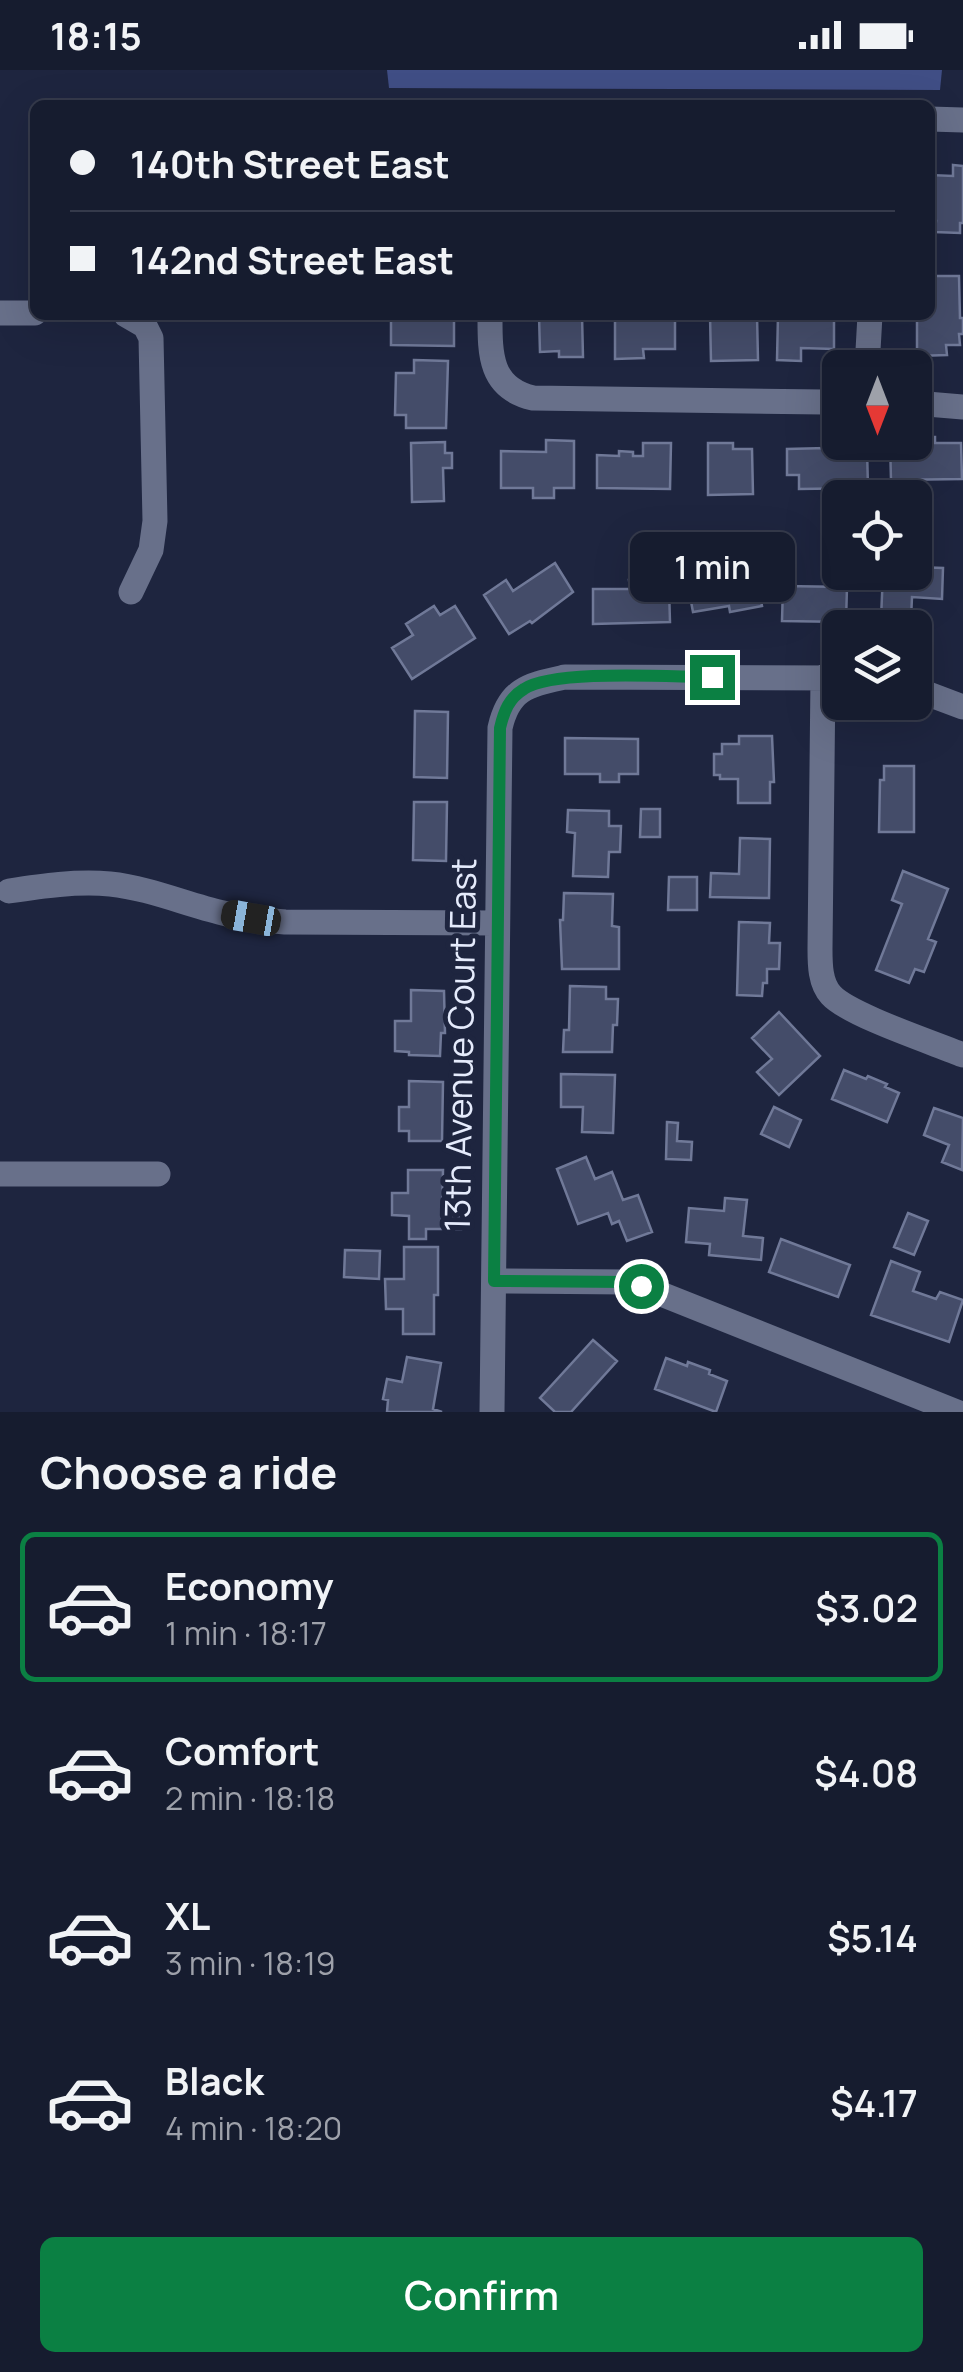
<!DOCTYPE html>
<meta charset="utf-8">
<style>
:root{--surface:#161c2f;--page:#1f2537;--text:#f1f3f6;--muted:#9ea1aa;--line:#353a4b;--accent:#0b8043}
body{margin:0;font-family:Manrope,sans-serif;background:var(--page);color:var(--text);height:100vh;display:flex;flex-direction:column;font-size:38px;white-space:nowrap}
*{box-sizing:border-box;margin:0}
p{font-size:32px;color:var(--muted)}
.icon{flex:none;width:55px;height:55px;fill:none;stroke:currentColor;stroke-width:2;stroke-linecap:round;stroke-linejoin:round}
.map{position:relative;height:1342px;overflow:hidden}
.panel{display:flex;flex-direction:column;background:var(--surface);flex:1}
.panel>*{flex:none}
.banner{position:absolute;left:30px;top:30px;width:905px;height:220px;border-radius:15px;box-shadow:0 10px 40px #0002,0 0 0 2px var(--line);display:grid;align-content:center;height:220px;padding:0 40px;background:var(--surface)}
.needle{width:65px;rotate:180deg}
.fabs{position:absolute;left:822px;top:280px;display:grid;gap:20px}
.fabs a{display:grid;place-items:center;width:110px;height:110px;border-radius:15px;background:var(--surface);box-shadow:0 10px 40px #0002,0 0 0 2px var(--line);font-size:50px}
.end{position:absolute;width:45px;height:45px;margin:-22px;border:12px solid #0b8043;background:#fff;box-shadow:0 0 0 5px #fff}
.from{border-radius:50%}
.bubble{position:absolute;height:70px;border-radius:15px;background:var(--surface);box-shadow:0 10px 40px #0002,0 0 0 2px var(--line);font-size:32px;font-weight:600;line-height:70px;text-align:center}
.car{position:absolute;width:30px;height:60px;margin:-30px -15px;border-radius:12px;box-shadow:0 0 8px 2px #0007;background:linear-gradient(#222 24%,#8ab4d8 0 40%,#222 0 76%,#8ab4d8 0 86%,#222 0)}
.banner b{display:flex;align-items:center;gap:35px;height:95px;font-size:38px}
.banner b+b{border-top:2px solid var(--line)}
.banner i{width:25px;height:25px;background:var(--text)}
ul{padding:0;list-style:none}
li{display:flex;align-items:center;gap:30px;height:150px;margin:0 20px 15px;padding:0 20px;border:5px solid transparent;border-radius:15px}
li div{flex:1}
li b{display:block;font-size:38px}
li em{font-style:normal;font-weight:600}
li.current{border-color:var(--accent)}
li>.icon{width:90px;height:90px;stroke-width:1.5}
h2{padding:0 40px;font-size:45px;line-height:120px}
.button{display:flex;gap:20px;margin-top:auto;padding:20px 40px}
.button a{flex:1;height:115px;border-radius:15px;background:var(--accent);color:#fff;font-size:40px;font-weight:600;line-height:115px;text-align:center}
.status{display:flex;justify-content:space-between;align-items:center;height:70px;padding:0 50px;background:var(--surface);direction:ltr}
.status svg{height:28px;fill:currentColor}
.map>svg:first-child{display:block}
.forest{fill:#404e85}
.building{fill:#444c69;stroke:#707998;stroke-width:2.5}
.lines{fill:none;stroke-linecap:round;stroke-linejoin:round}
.minor{stroke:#68708a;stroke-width:25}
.route{stroke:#0b8043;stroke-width:12}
.labels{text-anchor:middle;stroke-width:10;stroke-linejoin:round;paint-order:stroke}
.street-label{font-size:35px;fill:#e5ebfc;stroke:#1e253f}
</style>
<div class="status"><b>18:15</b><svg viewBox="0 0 49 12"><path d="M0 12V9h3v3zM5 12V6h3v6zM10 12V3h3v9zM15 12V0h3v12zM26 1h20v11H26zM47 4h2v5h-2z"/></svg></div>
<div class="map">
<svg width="963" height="1342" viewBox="0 0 963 1342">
<rect width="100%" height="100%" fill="#1e253f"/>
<path class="forest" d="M387,0h555l-2,20 -551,-2z"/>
<path class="building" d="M953,95l10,1v57h-3v10l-25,-1 1,-11h-6v-46l23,1z
M930,206h29l1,42h3v16h-4l1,11h-14l1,10 -30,1v-39l13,-2z
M391,245l63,2v29l-63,-1z
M539,245h43l1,42h-24v-6l-19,1z
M615,245h60v34h-32l1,9 -29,1z
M710,245h47l1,45 -47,1z
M778,245h56v34l-33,-1v13l-24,-1z
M414,290l34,1 -2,67h-40v-13h-11l1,-42h18z
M915,361h3v6h17v6h26l1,36 -71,1 -1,-38h25z
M546,370l28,1v47h-20v10h-21v-10h-32v-37l45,1z
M445,372v11h7v15h-9l1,33 -32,1 -1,-59z
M643,373h28l-1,46 -73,-1v-33l22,1v-5l14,1v4h10z
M708,373h25v6h19l1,45 -45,1z
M826,378v2l41,-1 1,39 -69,1v-14h-12v-26z
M555,493l18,29 -41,31 -2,-2 -21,13 -25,-39 22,-15 7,11z
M755,497l7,39 -32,6 -1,-6 -36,6 -6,-32z
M915,497l28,1 -1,31 -30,-2 -1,22h-30l2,-47h32z
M629,510h16l1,9 23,-1 1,34 -77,2v-35h37z
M783,516l64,1 -1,35 -64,-1z
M434,536l6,9 15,-9 20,32 -63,41 -20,-31 21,-13 -7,-11z
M415,641l33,1 -1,66 -33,-1z
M739,666h33l2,46h-4v21h-32v-24h-18v-4h-6v-21h8v-10h17z
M565,668l73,1v35h-19v8h-19v-8h-35z
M884,696h30v66h-35l1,-52h4z
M414,732h33l-1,59 -33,-1z
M641,739h19v28h-20z
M568,740l41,1v15h12l-1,26h-11l-1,25 -35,-1 2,-43 -8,-1z
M740,768l30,1 -1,59 -59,-1 1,-24 28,1z
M903,801l45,18 -20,50 8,3 -12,30 -9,-3 -6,14 -33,-13 26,-66 -10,-4z
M669,807h28v33h-29z
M564,823l49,1 -1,32 7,1v42h-57l-2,-49h3z
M739,852l31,1 -1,20h11l-1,26h-12v14h-4l-1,13 -25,-1z
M570,916l36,1v12h12l-1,26h-4l-1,27h-49l1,-22h5z
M411,920l33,1 1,42h-4l-1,23 -31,-1v-3l-14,-1v-30h16z
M779,942l41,44 -41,39 -22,-23 15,-13 -20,-21z
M844,1000l22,9 2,-3 19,8 -2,3 14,6 -12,29 -55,-23z
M561,1004l54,1 -2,58 -31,-1 1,-25h-22z
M409,1011l34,1 -1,59h-33v-10h-10v-24h10z
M774,1037l27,13 -12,27 -28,-13z
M934,1038l29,10 -1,52 -20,-8 7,-17 -25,-10z
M667,1052l11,1 -1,18 15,1 -1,18 -25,-1z
M586,1087l9,22 17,-7 11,28 15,-5 14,37 -25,9 -8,-20 -7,3 -4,-11 -30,11 -21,-55z
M408,1100h35l-1,46 19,1v12h-35v10h-17v-23l-17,-1v-22h16z
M725,1128l22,2 -4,36 20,2 -2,22 -52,-5 1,-11 -24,-2 3,-34 35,3z
M908,1143l20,8 -14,34 -20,-8z
M781,1169l69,26 -12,32 -69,-25z
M404,1177h34v48h-4v39h-31v-25h-17l-1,-30h19z
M345,1180l35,1 -1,28 -35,-2z
M891,1191l29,11 -7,19 23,8 4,-7 23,8 -14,42 -78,-27z
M593,1270l24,21 -46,51h-16l-15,-14z
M407,1287l34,6 -8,46 9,3h-55l1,-12 -5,-1 4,-20 15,3z
M666,1288l21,8 1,-4 22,8 -1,4 18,7 -11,31 -61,-23z"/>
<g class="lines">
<path class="minor" d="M930,49l33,1
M0,243h35
M126,245l19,11 6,12 4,183 -4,29 -20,42
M490,245c0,38 -1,73 43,83l291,4 16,-2
M867,298l3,-53
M915,333l48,4
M823,607l-3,272c0,15 0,34 11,46 18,20 103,48 132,60
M915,619l48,18
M9,821c33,-5 67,-10 101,-7 39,4 75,20 113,29 20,5 41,7 62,9l211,1
M0,1104h158
M494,1211l134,1 13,4 316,126
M492,1342l8,-684c9,-40 29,-43 65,-51l275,1"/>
</g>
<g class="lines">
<path class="route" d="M641,1216l-13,-4 -134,-1 6,-553c4,-17 9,-30 24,-39 31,-20 147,-12 188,-12"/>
</g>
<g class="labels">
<g class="street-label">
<text transform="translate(461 975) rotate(-89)" y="12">13th Avenue Court East</text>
</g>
</g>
</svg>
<div class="fabs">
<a><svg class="needle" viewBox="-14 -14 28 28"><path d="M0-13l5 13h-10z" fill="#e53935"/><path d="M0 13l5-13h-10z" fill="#9ea1aa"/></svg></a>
<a><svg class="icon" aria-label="locate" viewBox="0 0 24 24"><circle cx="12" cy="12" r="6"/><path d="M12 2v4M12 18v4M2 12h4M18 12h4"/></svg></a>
<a><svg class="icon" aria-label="layers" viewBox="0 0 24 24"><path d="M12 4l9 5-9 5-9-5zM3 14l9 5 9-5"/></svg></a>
</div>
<i class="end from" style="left:641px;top:1216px"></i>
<i class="end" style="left:712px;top:607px"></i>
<div class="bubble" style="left:630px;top:462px;width:165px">1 min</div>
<i class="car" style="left:251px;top:848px;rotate:280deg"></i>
<div class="banner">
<b><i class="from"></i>140th Street East</b>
<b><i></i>142nd Street East</b>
</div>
</div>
<section class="panel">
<h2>Choose a ride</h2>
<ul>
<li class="current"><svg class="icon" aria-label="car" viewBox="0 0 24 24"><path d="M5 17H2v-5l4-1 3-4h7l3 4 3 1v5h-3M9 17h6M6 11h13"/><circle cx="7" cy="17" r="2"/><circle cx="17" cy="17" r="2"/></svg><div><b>Economy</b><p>1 min · 18:17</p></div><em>$3.02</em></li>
<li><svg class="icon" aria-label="car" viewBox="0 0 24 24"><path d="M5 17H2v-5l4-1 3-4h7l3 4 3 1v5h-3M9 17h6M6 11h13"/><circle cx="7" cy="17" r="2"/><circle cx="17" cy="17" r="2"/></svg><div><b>Comfort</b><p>2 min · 18:18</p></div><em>$4.08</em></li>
<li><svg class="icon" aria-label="car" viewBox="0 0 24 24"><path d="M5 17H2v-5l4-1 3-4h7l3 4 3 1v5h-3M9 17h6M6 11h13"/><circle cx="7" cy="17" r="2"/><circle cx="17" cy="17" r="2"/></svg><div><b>XL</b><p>3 min · 18:19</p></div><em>$5.14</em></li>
<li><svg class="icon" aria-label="car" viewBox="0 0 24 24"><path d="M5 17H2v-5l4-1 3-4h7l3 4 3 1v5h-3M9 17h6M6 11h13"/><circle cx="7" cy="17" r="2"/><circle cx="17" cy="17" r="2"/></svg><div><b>Black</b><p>4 min · 18:20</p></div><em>$4.17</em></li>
</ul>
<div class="button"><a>Confirm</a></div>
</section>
